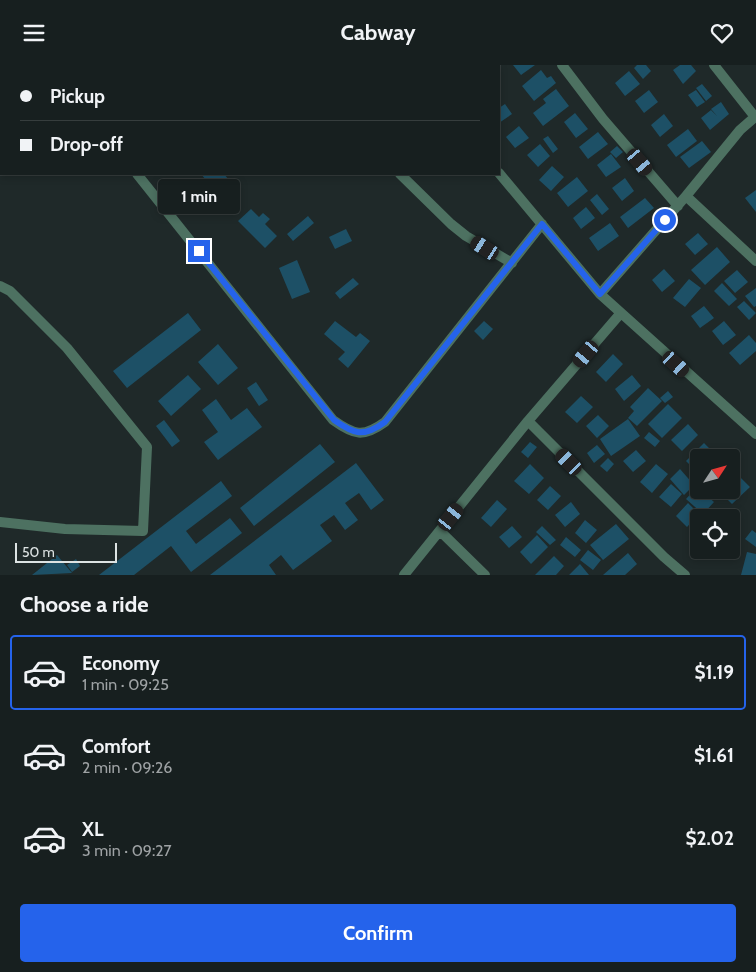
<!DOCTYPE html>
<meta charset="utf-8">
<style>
:root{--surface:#171f1f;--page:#202728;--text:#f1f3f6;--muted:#9ea2a4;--line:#363d3d;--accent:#2563eb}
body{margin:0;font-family:Cabin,sans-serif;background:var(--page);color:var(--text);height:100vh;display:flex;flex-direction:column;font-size:19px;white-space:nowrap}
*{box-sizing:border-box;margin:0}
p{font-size:16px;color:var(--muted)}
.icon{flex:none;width:28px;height:28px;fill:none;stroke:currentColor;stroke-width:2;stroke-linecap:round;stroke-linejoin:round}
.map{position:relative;height:510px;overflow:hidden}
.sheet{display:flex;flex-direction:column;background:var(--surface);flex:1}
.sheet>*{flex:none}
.guide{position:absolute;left:0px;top:0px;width:500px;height:110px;box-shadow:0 2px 8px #0003,0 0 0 1px var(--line);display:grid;align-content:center;height:110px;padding:0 20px;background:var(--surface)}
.needle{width:32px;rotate:54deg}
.tools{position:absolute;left:690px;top:384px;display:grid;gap:10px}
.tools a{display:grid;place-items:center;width:50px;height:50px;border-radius:5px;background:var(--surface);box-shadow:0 2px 8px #0003,0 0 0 1px var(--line);font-size:25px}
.scale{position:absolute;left:15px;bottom:12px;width:102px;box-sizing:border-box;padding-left:5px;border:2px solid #dde3e3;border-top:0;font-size:14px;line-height:18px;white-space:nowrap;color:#dde3e3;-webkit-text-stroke:4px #1f2929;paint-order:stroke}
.end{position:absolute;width:22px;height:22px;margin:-11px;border:6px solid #2563eb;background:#fff;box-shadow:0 0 0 2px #fff}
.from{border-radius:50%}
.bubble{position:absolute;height:35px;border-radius:5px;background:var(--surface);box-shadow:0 2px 8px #0003,0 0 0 1px var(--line);font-size:16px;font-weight:700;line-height:35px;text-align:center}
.car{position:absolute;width:15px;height:30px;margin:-15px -8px;border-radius:6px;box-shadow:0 0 4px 1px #0007;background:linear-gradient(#222 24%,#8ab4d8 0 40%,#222 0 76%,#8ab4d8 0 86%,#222 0)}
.guide b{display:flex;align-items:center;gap:18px;height:48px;font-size:19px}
.guide b+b{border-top:1px solid var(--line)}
.guide i{width:12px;height:12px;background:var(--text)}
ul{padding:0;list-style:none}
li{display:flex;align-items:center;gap:15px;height:75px;margin:0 10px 8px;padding:0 10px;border:2px solid transparent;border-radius:5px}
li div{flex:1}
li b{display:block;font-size:19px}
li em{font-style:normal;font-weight:700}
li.current{border-color:var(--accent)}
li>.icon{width:45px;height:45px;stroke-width:1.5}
h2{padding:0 20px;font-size:22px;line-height:60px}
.primary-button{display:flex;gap:10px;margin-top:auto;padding:10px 20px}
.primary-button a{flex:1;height:58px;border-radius:5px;background:var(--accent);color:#fff;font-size:20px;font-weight:700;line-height:58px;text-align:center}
header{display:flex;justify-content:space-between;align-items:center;height:65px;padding:0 20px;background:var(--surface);font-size:22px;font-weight:700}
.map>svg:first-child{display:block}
.building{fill:#1d5066}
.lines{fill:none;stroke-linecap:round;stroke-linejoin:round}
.minor{stroke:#4d7161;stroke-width:10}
.route{stroke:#2563eb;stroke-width:6}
</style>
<header><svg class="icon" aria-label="menu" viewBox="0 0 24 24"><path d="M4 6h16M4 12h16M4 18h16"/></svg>Cabway<svg class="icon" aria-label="heart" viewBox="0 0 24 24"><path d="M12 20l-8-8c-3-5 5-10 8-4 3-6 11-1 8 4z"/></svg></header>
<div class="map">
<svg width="756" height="510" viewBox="0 0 756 510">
<rect width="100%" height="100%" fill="#1f2929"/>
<path class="building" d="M513,0h22l-14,10z
M637,0h9l5,6 -8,8 -9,-11z
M680,0h11l5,6 -13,13 -10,-14z
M541,5l6,8 4,-2 5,7 -22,18 -12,-15z
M629,6l11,13 -15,12 -10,-13z
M702,19l10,12 -6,5 -10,-13z
M556,24l13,17 -26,20 -10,-13 13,-10 -3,-4z
M649,25l9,12 -14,11 -9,-12z
M696,25l9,12 -8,5 -9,-12z
M721,37l8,12 -19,16 -9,-12 10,-8 6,6 -6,-7z
M505,39l7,10 -13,9v-15z
M575,48l13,16 -12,9 -12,-16z
M664,49l9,12 -13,11 -9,-12z
M519,61l10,12 -14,10 -9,-11z
M688,64l9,12 -21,16 -9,-12z
M598,67l10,12 -20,15 -9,-12z
M548,71l10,13 -5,4 -10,-14z
M702,76l9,11 -22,16 -9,-11z
M540,79l10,12 -12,11 -11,-12z
M617,81l6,6 -7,6 -6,-6z
M611,89l10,13 -15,10 -9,-12z
M552,101l12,11 -13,14 -12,-11z
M201,109h23l13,16 -14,11z
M577,112l11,14 -20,16 -11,-14z
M625,113l9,13 -12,10 -10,-13z
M756,125v22l-11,-14z
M597,129l12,15 -7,6 -12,-15z
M645,133l9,10 -26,20 -8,-11z
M586,142l9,11 -14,11 -8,-11z
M251,144l8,8 4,-4 7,6 -5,5 12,12 -12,12 -27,-27z
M308,151l6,7 -21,18 -6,-7z
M610,158l9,13 -21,15 -9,-13z
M346,164l6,12 -17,8 -6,-12z
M698,168l10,11 -13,11 -10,-11z
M717,182l13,15 -25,23 -14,-15z
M297,195l13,32 -18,7 -13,-31z
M664,204l11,12 -13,11 -10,-12z
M737,205l11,12 -13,11 -11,-12z
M353,213l6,6 -19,15 -5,-6z
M689,214l12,9 -16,19 -12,-9z
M722,218l15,16 -8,7 -15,-15z
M756,223v18l-2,1 -9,-11z
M744,236l12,12 -7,7 -12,-13z
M704,241l10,12 -14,10 -9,-12z
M188,248l13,17 -74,58 -14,-17z
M335,256l21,16 4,-4 10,8 -22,27 -10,-9 7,-7 -21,-18z
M484,256l9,8 -10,11 -9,-9z
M724,256l12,14 -13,10 -11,-14z
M749,270l7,8v8l-16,14 -11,-12z
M218,279l20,24 -20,17 -20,-23z
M613,289l10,10 -17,18 -10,-10z
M188,310l13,14 -30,27 -13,-15z
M632,310l9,11 -17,15 -9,-12z
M256,317l12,18 -9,6 -12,-18z
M648,323l14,13 -25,25 -9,-8 6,-7 -4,-4z
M668,326l5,6 -8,6 -5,-5z
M581,331l12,11 -16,16 -12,-11z
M216,334l15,21 16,-12 15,19 -44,33 -14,-18 14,-10 -16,-22z
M668,339l14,14 -20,20 -14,-14z
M598,350l11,11 -12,12 -11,-12z
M628,354l12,17 -29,20 -11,-17z
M164,355l16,21 -8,6 -16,-21z
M688,359l10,11 -16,16 -11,-11z
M649,367l11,9 -5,6 -11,-9z
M530,377l7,5 -9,11 -7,-6z
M704,378l11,11 -4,3h-12l-2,15 -11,-11z
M320,379l15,18 -81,64 -14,-18z
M597,380l8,9 -11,9 -7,-10z
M636,385l10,11 -13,11 -10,-11z
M608,393l6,6 -7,8 -7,-6z
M356,398l28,37 -13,10 -12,-17 -14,10 13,17 -13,10 -11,-15 -14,10 12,16 -39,29 -12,-15 -12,10 7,10h-66z
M530,399l14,14 -15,16 -15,-13z
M656,399l12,10 -16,19 -12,-11z
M680,404l14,16 -10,10 -14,-16z
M740,412l10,10 -18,17 -10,-10 5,-4h4v-5z
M221,416l11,15 -46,35 10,13 34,-26 12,15 -51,39 -20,-26 -37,29h-35z
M671,419l11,10 -11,13 -12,-10z
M550,421l11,10 -13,14 -11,-10z
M697,422l17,15 -11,12 -17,-15z
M497,435l10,9 -16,18 -10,-9z
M571,437l9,12 -15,13 -10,-12z
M688,438l11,11 -12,13 -11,-11z
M585,455l12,10 -11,13 -11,-10z
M616,459l13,15 -26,21 -13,-15z
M512,461l10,11 -13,11 -10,-11z
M542,461l14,14 -6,5 -14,-13z
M752,465l4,3v14l-11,-8z
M537,470l11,12 -17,17 -11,-12z
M566,472l15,13 -6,7 -15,-12z
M731,480l3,3 -12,12 -10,-10h19z
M588,485l13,10 -8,10 -13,-10z
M747,487l9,2v21h-15z
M628,488l9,11 -12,11h-22z
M57,490l15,18 -40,2z
M554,491l10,10 -8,9h-21z
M76,494l4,7 -8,6 -5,-7z
M580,499l9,11h-20z"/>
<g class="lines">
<path class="minor" d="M51,0l1,1
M295,0l1,1
M409,0l1,1
M562,0l41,54 75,87
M714,0l41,52
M499,108l101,121 156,140
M137,109l196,246c21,15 30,18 52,2l157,-198
M400,109l51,50 15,12 46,27
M686,131l70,65
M0,221l10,5 57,57 80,99 -4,84 -78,-2 -65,-7
M600,229l86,-98 54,-66 16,-14
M528,356l136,136 21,18
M440,466l45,44
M404,510l124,-154 92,-107"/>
</g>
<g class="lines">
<path class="route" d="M199,186l135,169c20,14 29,18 51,2l157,-198 58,70 65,-74"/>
</g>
</svg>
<div class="tools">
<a><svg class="needle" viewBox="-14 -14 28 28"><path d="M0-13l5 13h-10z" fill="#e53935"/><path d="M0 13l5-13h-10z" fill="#9ea2a4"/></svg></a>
<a><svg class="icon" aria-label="locate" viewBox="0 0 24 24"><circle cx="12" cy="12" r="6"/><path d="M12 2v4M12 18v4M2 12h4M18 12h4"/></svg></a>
</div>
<div class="scale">50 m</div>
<i class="end from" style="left:665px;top:155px"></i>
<i class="end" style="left:199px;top:186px"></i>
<div class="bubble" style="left:158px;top:114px;width:82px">1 min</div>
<i class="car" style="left:640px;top:97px;rotate:140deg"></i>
<i class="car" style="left:485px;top:183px;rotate:302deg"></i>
<i class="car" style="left:586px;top:289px;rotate:220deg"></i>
<i class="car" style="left:676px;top:299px;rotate:132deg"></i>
<i class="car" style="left:569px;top:397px;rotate:315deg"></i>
<i class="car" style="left:451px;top:452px;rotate:39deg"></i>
<div class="guide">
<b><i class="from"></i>Pickup</b>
<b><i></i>Drop-off</b>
</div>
</div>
<section class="sheet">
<h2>Choose a ride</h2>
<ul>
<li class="current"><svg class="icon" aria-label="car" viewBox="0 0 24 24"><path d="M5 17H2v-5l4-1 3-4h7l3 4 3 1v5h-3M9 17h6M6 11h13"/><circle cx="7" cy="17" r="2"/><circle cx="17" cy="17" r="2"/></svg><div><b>Economy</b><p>1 min · 09:25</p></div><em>$1.19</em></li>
<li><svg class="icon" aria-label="car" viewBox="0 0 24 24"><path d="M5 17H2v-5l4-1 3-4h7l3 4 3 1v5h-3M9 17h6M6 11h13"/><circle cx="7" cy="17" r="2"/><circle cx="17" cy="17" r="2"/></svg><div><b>Comfort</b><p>2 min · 09:26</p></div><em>$1.61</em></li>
<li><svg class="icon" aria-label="car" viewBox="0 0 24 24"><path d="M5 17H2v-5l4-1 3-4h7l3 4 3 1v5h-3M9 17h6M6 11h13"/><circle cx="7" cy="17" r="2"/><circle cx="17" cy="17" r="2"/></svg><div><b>XL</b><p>3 min · 09:27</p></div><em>$2.02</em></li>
</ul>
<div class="primary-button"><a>Confirm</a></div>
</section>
